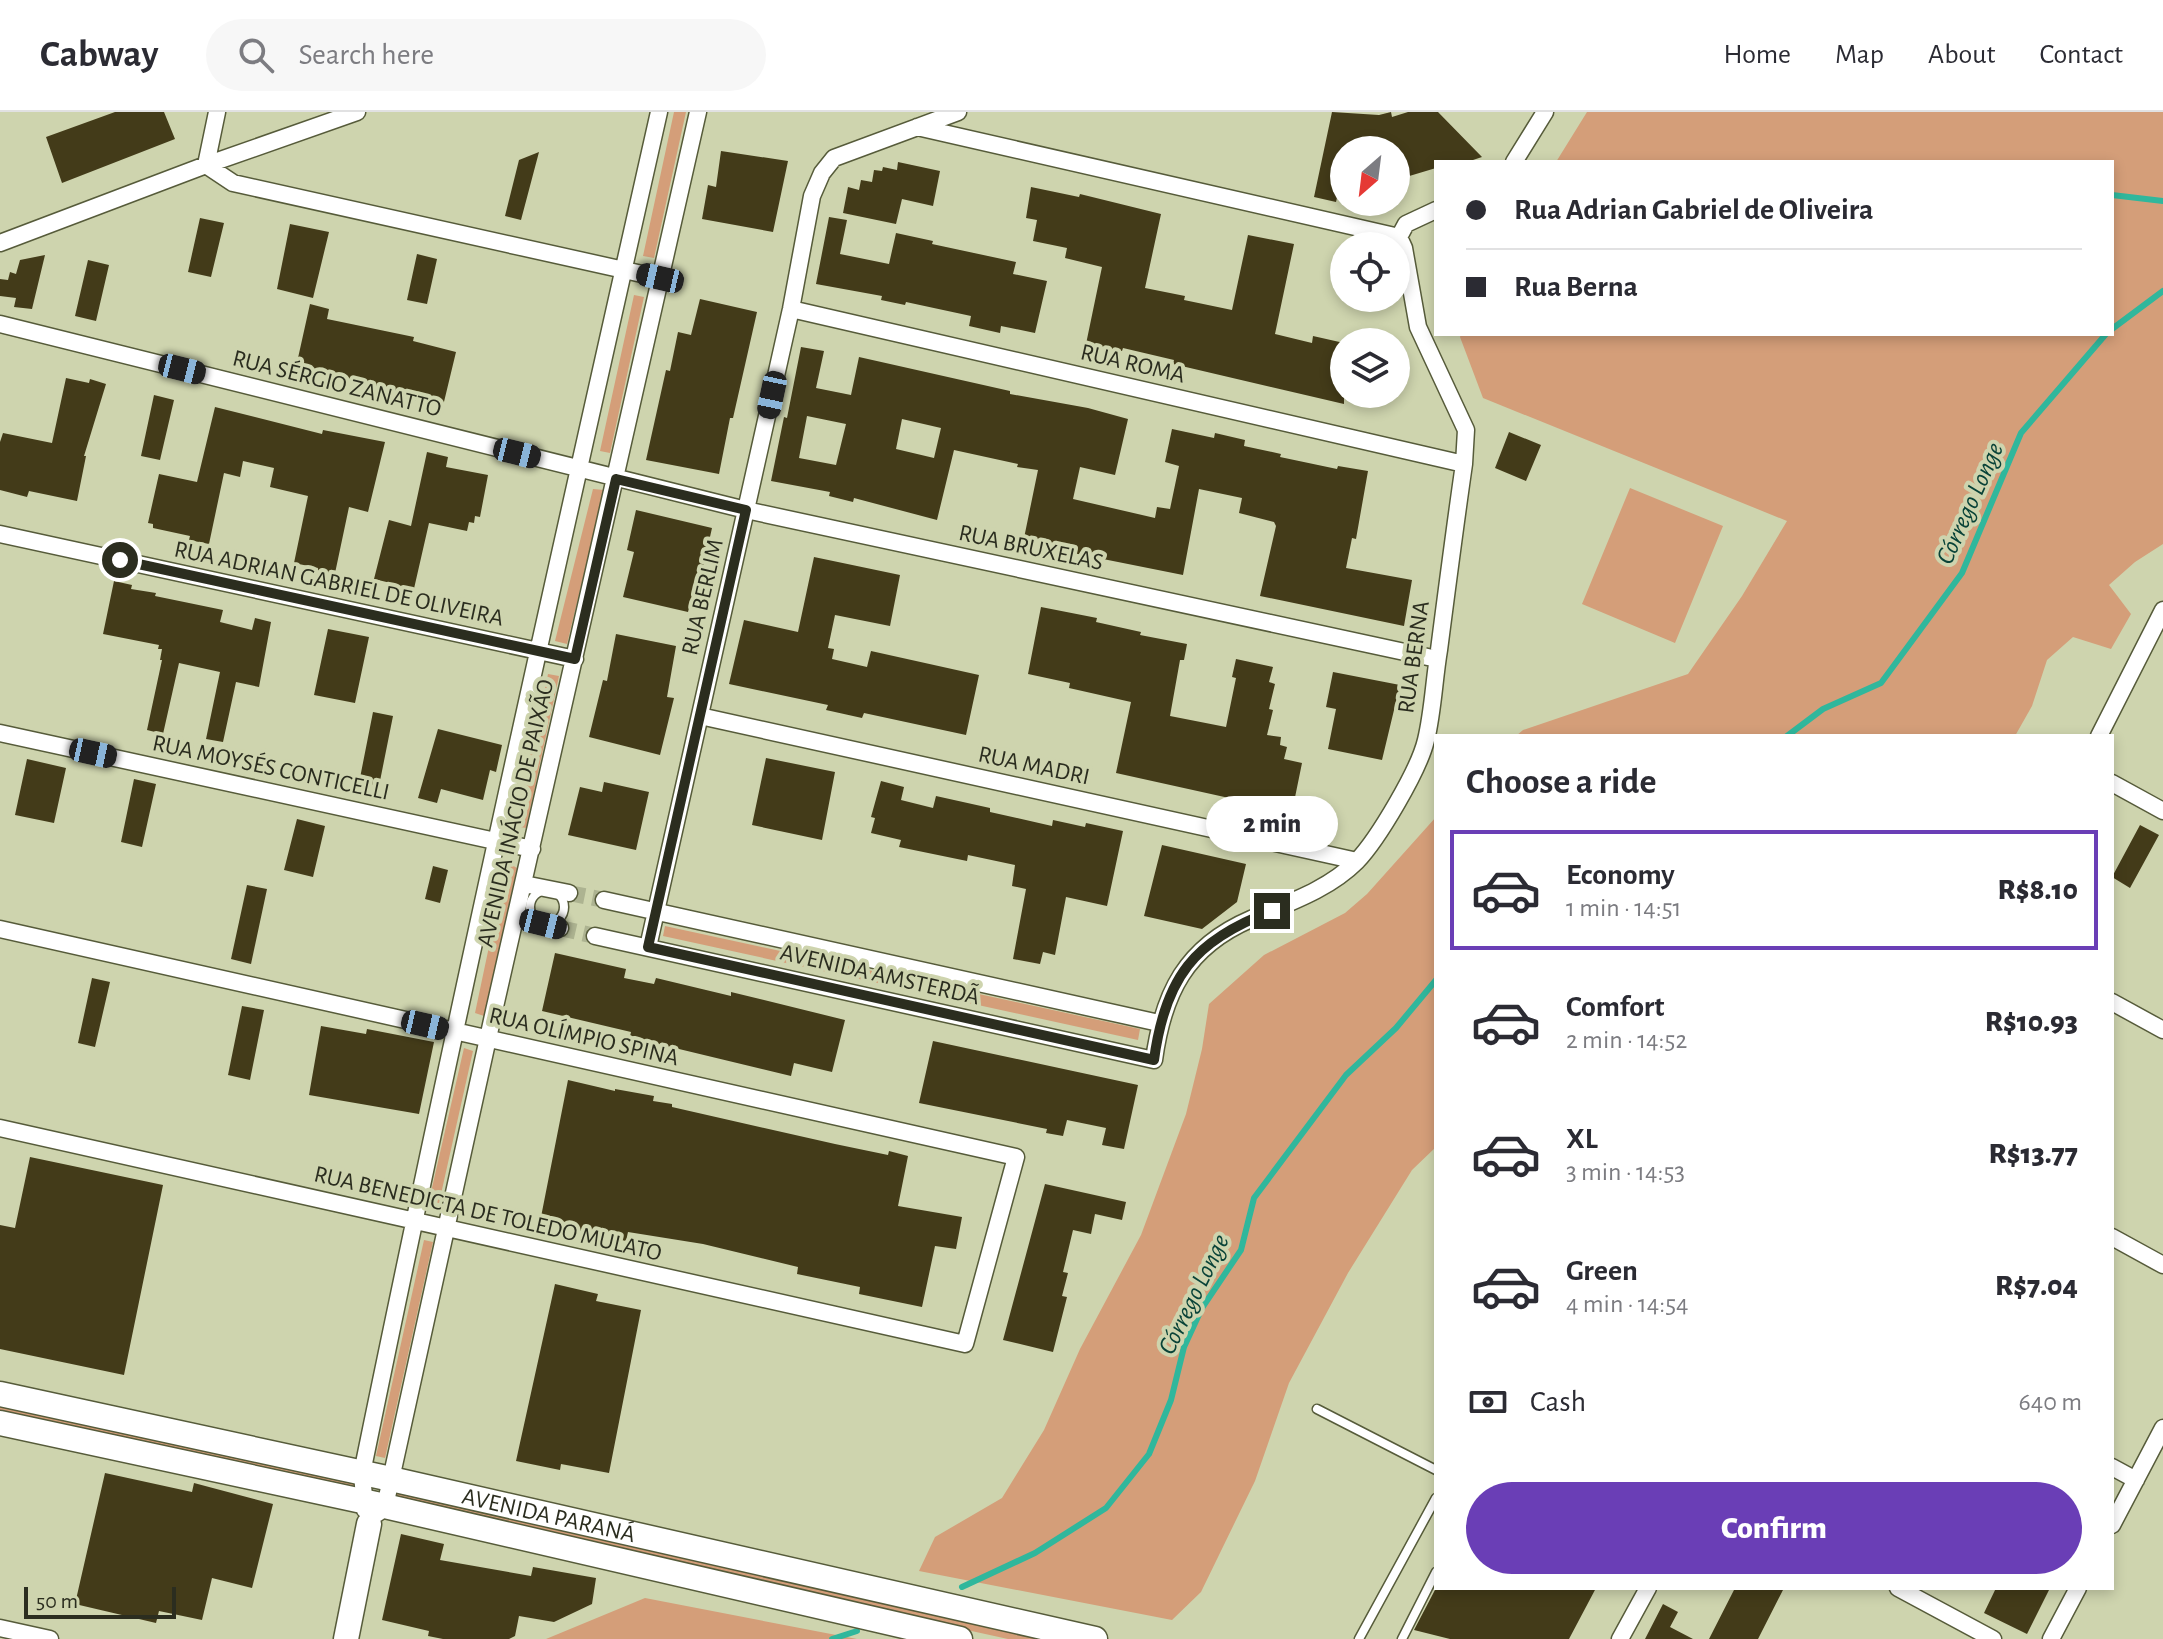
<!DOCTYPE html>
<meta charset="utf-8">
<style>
:root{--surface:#fff;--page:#f7f7f7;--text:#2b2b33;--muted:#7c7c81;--line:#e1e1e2;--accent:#6a3eb6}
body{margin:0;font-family:"Alegreya Sans",sans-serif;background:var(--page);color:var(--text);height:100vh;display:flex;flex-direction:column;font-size:30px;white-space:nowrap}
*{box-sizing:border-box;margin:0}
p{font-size:26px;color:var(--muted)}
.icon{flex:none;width:44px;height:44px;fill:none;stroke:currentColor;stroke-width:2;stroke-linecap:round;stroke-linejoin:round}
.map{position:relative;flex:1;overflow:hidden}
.details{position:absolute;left:1434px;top:622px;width:680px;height:856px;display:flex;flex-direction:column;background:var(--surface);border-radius:0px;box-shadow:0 4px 12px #0003}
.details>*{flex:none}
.top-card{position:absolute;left:1434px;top:48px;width:680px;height:176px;border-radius:0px;box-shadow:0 4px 12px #0003;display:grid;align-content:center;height:176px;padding:0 32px;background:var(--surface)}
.needle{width:52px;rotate:208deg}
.tools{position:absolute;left:1330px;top:24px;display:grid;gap:16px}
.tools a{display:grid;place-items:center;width:80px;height:80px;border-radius:50%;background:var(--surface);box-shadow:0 4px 12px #0003;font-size:40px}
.scale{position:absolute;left:24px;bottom:20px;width:152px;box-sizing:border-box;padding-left:8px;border:4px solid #2b2d1f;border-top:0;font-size:22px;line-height:28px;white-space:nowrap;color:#2b2d1f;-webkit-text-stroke:6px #ced4ae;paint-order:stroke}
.end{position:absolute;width:36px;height:36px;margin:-18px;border:10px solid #2b2d1f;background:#fff;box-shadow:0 0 0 4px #fff}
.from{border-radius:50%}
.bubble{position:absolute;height:56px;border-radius:28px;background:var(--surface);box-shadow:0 4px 12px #0003;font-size:26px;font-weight:800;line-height:56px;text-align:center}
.car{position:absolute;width:24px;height:48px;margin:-24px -12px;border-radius:10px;box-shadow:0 0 6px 2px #0007;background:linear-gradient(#222 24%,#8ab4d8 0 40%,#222 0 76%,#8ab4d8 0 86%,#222 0)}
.top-card b{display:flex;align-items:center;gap:28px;height:76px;font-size:30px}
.top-card b+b{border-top:2px solid var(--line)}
.top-card i{width:20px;height:20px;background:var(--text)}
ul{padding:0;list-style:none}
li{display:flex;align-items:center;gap:24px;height:120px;margin:0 16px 12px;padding:0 16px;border:4px solid transparent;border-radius:0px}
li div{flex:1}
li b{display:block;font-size:30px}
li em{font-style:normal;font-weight:800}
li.selected{border-color:var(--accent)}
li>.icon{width:72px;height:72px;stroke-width:1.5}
h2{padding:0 32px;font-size:36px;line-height:96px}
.pay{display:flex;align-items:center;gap:20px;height:88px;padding:0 32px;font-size:30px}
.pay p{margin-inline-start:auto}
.action{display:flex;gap:16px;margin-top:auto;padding:16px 32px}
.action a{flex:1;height:92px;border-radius:48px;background:var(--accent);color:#fff;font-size:32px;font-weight:800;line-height:92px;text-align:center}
header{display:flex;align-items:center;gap:48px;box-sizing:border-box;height:112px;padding:0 40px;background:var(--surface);border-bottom:2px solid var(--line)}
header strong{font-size:38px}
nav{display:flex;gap:44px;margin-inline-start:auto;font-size:28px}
.search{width:560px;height:72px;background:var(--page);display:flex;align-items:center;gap:20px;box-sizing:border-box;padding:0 28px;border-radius:44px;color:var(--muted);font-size:30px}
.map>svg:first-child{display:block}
.green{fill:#d49e79}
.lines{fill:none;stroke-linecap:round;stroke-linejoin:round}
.stream{stroke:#30b79c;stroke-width:6}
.building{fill:#433b19;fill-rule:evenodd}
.street-tunnel{stroke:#adb391;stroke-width:16;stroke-dasharray:16 8;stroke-linecap:butt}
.lane-casing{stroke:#565b3a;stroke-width:11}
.street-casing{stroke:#565b3a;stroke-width:19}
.secondary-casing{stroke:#565b3a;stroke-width:27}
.lane{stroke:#fff;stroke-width:8}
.street{stroke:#fff;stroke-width:16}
.secondary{stroke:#fff;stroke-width:24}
.route{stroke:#2b2d1f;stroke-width:10}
.labels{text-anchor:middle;stroke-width:8;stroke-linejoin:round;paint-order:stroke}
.street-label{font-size:24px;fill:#2b2d1f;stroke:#ced4ae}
.water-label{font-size:26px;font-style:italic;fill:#094338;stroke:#ced4ae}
</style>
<header>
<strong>Cabway</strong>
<div class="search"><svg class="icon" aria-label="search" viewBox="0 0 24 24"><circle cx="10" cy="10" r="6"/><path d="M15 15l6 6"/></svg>Search here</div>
<nav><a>Home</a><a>Map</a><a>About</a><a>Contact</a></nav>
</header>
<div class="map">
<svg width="2163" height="1527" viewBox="0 0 2163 1527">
<rect width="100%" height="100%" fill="#ced4ae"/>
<path class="green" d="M674,0h12l-32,146 -11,-2z
M1587,0h576v432l-28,18 -26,23 22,29 -20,35 -38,-12 -26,23 -15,46 -17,30h-499l7,-6 165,-56 54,-78 45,-75 -304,-123 -23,-61 1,-3h651v-172h-556z
M634,183l10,2 -34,156 -10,-2z
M1630,376l93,38 -48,117 -93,-39z
M593,377l11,1 -37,154 -12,-3z
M548,562l11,2 -33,152 -11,-2z
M1436,705v330l-24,23 -64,103 -59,110 -34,98 -54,111 -29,28 -253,-49 16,-34 67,-39 42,-68 36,-81 61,-114 45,-121 16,-65 7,-45 55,-49 81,-42 22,-19z
M510,752l7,4 -33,148 -9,-3 31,-147z
M665,814l475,103 -2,11 -475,-104z
M464,936l9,3 -34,152 -10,-2z
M424,1128l9,2 -48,216 -9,-2z
M0,1292l359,80 3,5 -362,-74z
M395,1381l664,146h-51l-615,-135z
M645,1486l212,41h-311z"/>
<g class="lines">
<path class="stream" d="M2112,83l51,6
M2112,217l51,-38
M1787,624l36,-27 58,-26 81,-110 59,-140 85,-99
M962,1475l73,-34 71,-45 43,-54 22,-54 13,-53 18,-39 39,-58 13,-52 92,-123 50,-47 40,-48
M832,1527l25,-8"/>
</g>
<path class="building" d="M115,0h49l11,27 -113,44 -16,-46z
M1332,0l47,3 12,-3 1,5 16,-5h30l44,45 -15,5h-31v6l-40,12v-30h-52v36l-4,-1 -4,17 -22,-5z
M721,39l67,10 -15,71 -71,-13 6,-34 8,2z
M539,40l-18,68 -16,-4 14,-56z
M898,50l42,9 -7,35 -31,-7 -6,25 -53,-11 5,-26 11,3 2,-10 11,2 2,-12 8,1 1,-4 14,3z
M1031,75l48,10 1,-3 81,20 -16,74 40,8 -1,4 48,10 16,-75 46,9 -19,90 37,9 1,-7 31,7v61l-171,-40 1,-4 -51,-12 -1,3 -36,-7 16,-77 -37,-9 2,-10 -34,-7 4,-21 -11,-2z
M829,105l18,3 -7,34 49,10 7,-31 37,8 -1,3 84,18 -3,12 34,7 -12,52 -34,-7 -1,7 -31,-7 2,-10 -65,-14 -1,3 -24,-5 1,-4 -66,-12z
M200,106l24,5 -13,54 -23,-5z
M290,112l39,8 -16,66 -36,-9z
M417,142l20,5 -10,45 -20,-4z
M45,143l-13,54 -18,-2 2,-9 -16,-2v-17l8,1 2,-8 6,2 4,-14z
M88,148l21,5 -13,56 -21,-5z
M700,187l57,13 -24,106h-3l-11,56 -73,-14 20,-90 4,1 8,-39 13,3z
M310,192l19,5 -2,10 87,18 -1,4 43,11 -13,54 -72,-15v-2l-8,-2 1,-5 -68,-15z
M801,235l23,4 -8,37 35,7 8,-38 151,34v3l78,14 40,11 -13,56 -35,-8 -7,32 82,19 2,-11 13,2 9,-43 -14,-4 7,-33 42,9 1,-5 30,7 -1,6 37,8 -1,3 57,12 1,-3 30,5 -12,68 -4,-1 -6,30 66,12 -8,46 -144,-30 16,-70 -2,-4 -35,-9 3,-15 -43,-9 -16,86 -160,-32 15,-73 -21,-3 1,-3 -64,-14 -17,70 -83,-22 -1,4 -24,-6 1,-4 -59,-11 13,-64 3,1zM807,304l39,8 -10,41 -37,-7zM902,307l39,9 -7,30 -38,-9z
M66,266l23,5 1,-4 16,5 -22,72h2l-9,45 -48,-10 -2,6 -27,-7v-48l3,-9 49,10z
M154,283l20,5 -14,60 -19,-4z
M215,295l107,27 1,-4 62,12 -17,70 -19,-5 -15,71 -17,-4 1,-6 -24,-5 14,-67 -38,-9 4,-19 -31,-7 -3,16 -16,-4 -15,71 -20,-4 1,-4 -37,-8v-4l-5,-1 11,-49 38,8z
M1509,320l32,13 -15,36 -31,-13z
M427,340l21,5 -2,10 42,8 -8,42 -5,-1 -1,7 -5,-1 -2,9 -38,-8 -16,70 -15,-4 1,-4 -25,-6 15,-59 22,6z
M636,398l76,18 -9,40 -4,-1 -11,45 -65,-15 11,-45 -7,-2z
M814,445l86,18 -10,51 -55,-11 -7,33 6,1 -2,10 35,8 4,-16 108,24 -13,60 -102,-22 -2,5 -36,-8 2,-5 -99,-21 15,-64 54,12z
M114,469l18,4 -1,4 25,4 -1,3 68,14 -3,12 32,8 3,-12 16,4 -12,65 -23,-5 -13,60 -17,-3 14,-67 -41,-9 -16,71 -16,-4 15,-70h-2l2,-11h-4l1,-4 -56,-11z
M1041,495l56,11 -1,4 45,10 -1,3 47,9 -3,16h-4l-10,56 56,11 10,-49 -4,-1 4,-18 37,8 -4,15 6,2 -6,25 4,1 -6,25 14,2 -1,8 7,2 -3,12 18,4 -10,49 -176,-39 15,-71 -62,-14 1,-5 -42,-9z
M328,517l41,8 -14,66 -41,-8z
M616,522l60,12 -9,51 7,1 -14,57 -71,-18 14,-57 4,1z
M1333,560l67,13 -18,75 -54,-11 8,-40 -10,-2z
M373,600l20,4 -14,70 -20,-3z
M438,617l64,16 -6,27 -6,-2 -7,30 -42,-11 -4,14 -19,-5z
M766,646l69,14 -13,68 -70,-15z
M27,647l39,9 -12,55 -39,-8z
M134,667l22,5 -14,63 -21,-5z
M881,669l23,6 -3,13 32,8 3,-12 54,12v4l62,14 1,-6 32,7 1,-4 37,8 -16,75 -41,-9 -11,58 -12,-3 -3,12 -27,-5 13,-70 -14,-3 3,-21 -47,-10 -1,6 -68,-14 2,-7 -30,-7 4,-15 -4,-1z
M604,670l45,10 -13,58 -68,-15 12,-48 22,5z
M297,707l28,7 -12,51 -29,-7z
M2140,713l19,10 -29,53 -18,-11z
M1162,733l84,19 -9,38 -35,27 -58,-13z
M433,754l15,4 -8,33 -15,-4z
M247,773l20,4 -16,75 -20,-5z
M555,841l71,16 -2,9 30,6 2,-6 75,18v-4l114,28 -13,52 -38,-9 -3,13 -141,-34 -1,4 -20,-5 2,-9 -89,-21z
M92,866l18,4 -15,65 -17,-4z
M242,894l22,4 -14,70 -22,-5z
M321,914l45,8 1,-5 67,13 -15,72 -110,-19z
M933,929l205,44 -14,64 -22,-4 4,-17 -39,-8 -4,16 -17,-3 1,-4 -128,-26z
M568,968l47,11v-2l39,7 -1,5 19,3v3l163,37 53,11 1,-4 19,5 -10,50 64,11 -6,32 -21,-3 -13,61 -63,-13 1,-7 -63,-13 1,-7 -95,-23 -75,-12 -2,9 -86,-19z
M30,1045l133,28 -39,190 -124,-26v-124l15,3z
M1045,1072l81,18 -4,18 -27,-6 -4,20 -18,-4 -10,42 5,1 -6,23 5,1 -14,55 -50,-12z
M555,1172l43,10 -2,7 45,9 -32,163 -48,-9 -1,6 -44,-9z
M105,1361l87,19 2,-9 79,21 -21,84 -40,-10 -10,42 -43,-9 -3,12 -81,-19z
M401,1422l43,10 -4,16 91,16 2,-9 63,11 -4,26 -38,18 -35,-6 -4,20 -6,3h-66l-15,-3 1,-5 -47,-11z
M1436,1476h160l-27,51h-119l-36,-9z
M1735,1476h49l-26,51h-49z
M1996,1476h54l-23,46 -43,-21z
M1663,1492l15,8 -8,15 23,12h-48z"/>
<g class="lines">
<path class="street-tunnel" d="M569,781l35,7
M560,816l35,8"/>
<defs>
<path id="lane" d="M530 795a17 17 0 1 1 34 0a17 17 0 1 1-34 0Z
M1317,1297l119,61
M1359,1527l77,-141
M1402,1527l34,-67"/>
<path id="street" d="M217,0l-11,53 27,18 427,95
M917,15l482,110
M1514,50l31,-50
M0,131l206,-78 151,-53
M791,197l673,155
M0,212l746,186 691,149
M0,422l575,125
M700,604l657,145
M0,621l532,116
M2099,624l64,-126
M2112,671l51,28
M524,772l45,9
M604,788l555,123
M516,805l44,11
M0,817l1016,228 -51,187 -965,-216
M595,824l559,124c9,-67 32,-113 97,-141 37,-16 77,-29 106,-58 21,-22 62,-91 69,-121 7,-29 8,-60 13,-90 8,-62 16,-124 25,-186l2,-34 -48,-103 -14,-79 -5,-11 7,-13 30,-14
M648,835l143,-638 21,-113 10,-23 12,-15 124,-46
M2112,890l51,28
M2112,1125l51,28
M2112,1355l24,13
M365,1398l-3,-37c93,-455 195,-908 297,-1361
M378,1401l7,-7 6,-27 103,-468 204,-899
M2112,1413l51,-97
M1898,1476l95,51
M0,1516l50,11
M1620,1527l28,-51
M2051,1527l27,-51"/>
<g id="secondary">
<path id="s1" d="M0,1282l391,85 704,160"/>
<path d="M0,1311l376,81 584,135"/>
<path d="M346,1527l23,-115"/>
</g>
</defs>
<use href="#lane" class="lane-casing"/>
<use href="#street" class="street-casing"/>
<use href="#secondary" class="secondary-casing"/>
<use href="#lane" class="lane"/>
<use href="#street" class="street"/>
<use href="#secondary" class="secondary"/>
</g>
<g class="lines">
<path class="route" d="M120,448l455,99 41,-180 130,31 -98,437 506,113c11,-82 40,-120 118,-149"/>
</g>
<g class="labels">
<g class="street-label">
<text transform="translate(1133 251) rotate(13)" y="8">RUA ROMA</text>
<text transform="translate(337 271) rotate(14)" y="8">RUA SÉRGIO ZANATTO</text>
<text transform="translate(1031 435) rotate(12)" y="8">RUA BRUXELAS</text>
<text transform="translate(339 471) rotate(12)" y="8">RUA ADRIAN GABRIEL DE OLIVEIRA</text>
<text transform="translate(702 485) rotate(-77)" y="8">RUA BERLIM</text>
<text transform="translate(1413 545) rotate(-82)" y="8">RUA BERNA</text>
<text transform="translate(1034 653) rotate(12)" y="8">RUA MADRI</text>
<text transform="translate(271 655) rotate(12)" y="8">RUA MOYSÉS CONTICELLI</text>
<text transform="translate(515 701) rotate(-77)" y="8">AVENIDA INÁCIO DE PAIXÃO</text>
<text transform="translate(880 862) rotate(13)" y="8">AVENIDA AMSTERDÃ</text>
<text transform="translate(584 924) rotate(13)" y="8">RUA OLÍMPIO SPINA</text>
<text transform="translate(488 1101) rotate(13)" y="8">RUA BENEDICTA DE TOLEDO MULATO</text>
<text dy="8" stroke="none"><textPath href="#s1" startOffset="562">AVENIDA PARANÁ</textPath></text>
</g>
<g class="water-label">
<text transform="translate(1969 391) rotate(-66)" y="9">Córrego Longe</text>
<text transform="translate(1193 1182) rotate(-64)" y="9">Córrego Longe</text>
</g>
</g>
</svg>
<div class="tools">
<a><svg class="needle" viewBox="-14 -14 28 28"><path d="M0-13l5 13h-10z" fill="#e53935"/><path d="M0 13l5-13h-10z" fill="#7c7c81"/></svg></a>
<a><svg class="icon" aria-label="locate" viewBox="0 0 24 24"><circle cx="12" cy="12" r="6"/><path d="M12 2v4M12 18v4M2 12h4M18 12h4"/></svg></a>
<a><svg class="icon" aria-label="layers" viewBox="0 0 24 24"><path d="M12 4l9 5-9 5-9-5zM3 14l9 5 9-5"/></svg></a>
</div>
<div class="scale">50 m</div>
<i class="end from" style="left:120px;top:448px"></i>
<i class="end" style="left:1272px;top:799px"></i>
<div class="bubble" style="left:1206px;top:684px;width:132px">2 min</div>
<i class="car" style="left:660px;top:166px;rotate:283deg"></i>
<i class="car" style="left:182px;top:257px;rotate:104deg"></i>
<i class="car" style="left:772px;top:283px;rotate:192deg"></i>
<i class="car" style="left:517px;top:341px;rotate:104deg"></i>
<i class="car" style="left:93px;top:641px;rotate:102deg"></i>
<i class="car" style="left:543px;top:812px;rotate:104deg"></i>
<i class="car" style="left:425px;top:913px;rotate:103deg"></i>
<div class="top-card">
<b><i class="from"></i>Rua Adrian Gabriel de Oliveira</b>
<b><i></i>Rua Berna</b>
</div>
<section class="details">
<h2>Choose a ride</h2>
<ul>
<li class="selected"><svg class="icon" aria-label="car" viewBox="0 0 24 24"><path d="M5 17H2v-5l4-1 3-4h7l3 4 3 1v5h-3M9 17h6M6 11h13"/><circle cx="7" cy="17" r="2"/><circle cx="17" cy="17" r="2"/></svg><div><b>Economy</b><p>1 min · 14:51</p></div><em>R$8.10</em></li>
<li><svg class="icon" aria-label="car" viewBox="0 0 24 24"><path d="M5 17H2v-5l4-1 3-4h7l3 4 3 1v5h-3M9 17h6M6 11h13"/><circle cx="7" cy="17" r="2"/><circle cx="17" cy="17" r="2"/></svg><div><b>Comfort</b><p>2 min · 14:52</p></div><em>R$10.93</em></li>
<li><svg class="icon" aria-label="car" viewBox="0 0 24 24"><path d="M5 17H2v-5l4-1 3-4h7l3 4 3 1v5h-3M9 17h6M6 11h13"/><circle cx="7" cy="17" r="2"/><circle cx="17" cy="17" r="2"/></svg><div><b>XL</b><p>3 min · 14:53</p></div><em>R$13.77</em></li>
<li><svg class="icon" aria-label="car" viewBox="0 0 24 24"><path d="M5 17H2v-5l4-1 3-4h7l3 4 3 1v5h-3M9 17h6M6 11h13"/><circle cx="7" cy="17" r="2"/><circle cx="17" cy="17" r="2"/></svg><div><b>Green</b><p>4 min · 14:54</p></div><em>R$7.04</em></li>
</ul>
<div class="pay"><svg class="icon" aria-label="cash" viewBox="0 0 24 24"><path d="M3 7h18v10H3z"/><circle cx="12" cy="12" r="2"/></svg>Cash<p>640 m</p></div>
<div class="action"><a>Confirm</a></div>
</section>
</div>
